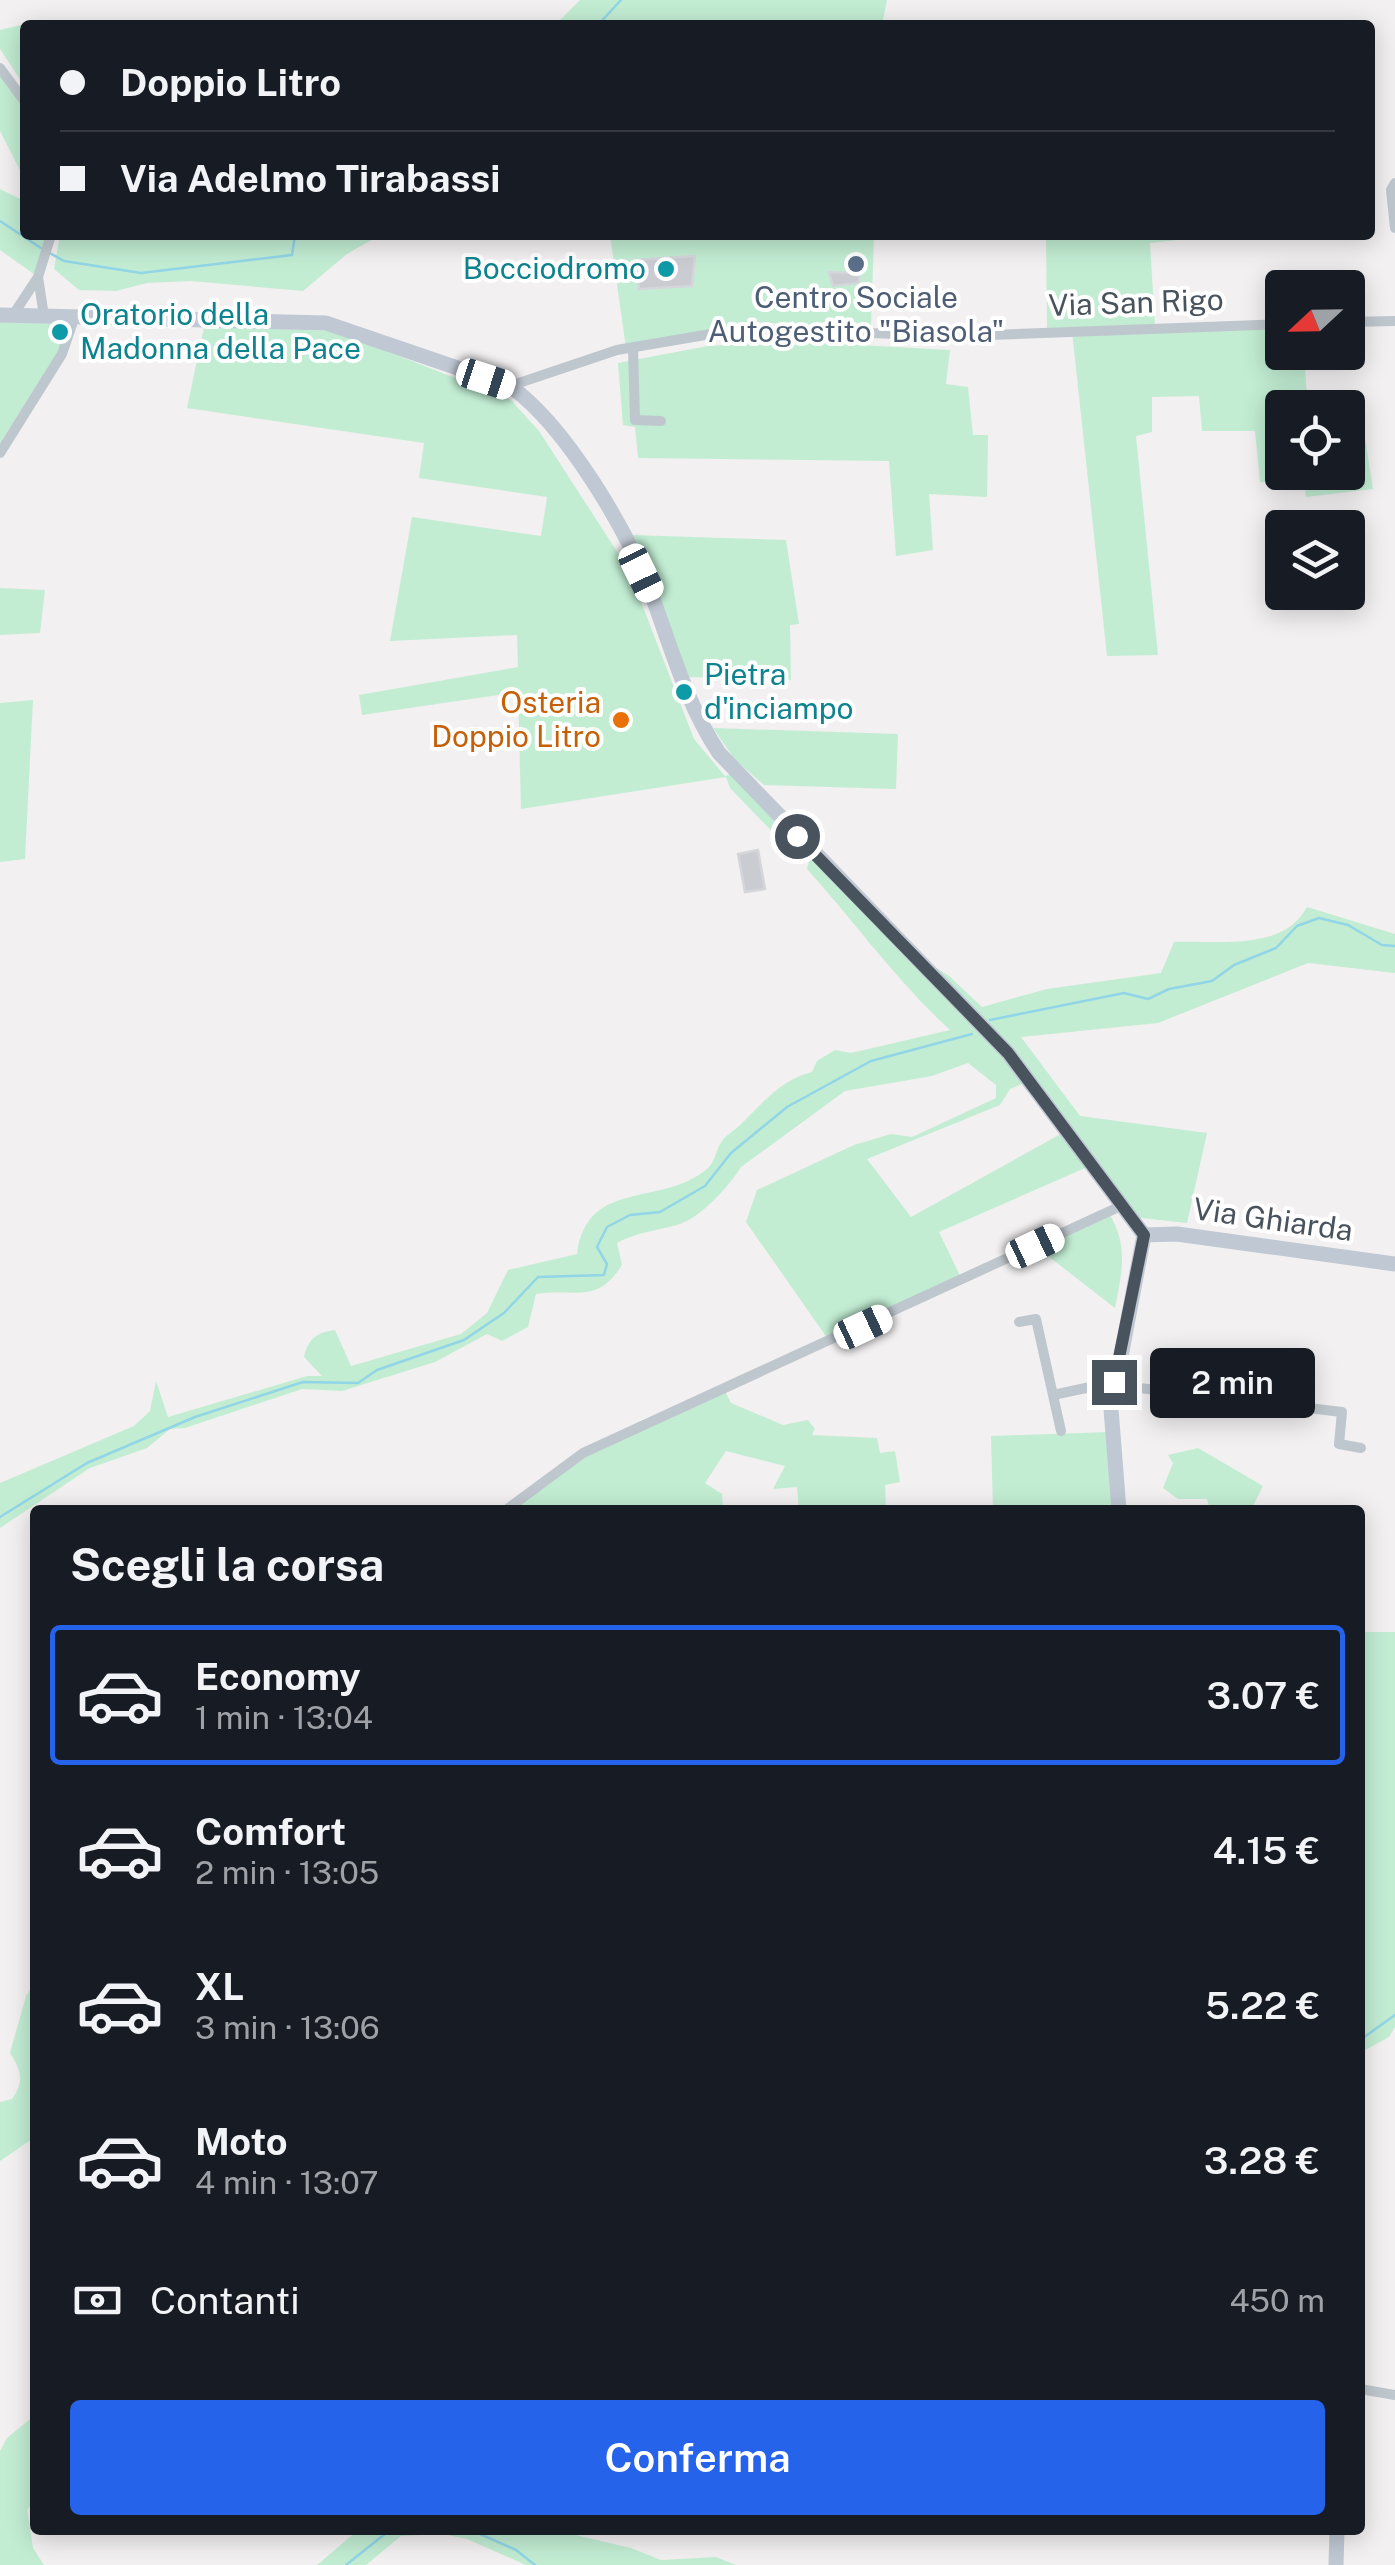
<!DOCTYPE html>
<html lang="it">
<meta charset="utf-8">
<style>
:root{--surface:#171b24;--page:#242831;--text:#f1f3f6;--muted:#9ea1a6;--line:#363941;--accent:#2563eb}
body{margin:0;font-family:"Public Sans",sans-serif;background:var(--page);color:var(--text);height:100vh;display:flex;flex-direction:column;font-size:38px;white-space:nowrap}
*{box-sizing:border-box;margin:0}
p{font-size:32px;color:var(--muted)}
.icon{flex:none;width:55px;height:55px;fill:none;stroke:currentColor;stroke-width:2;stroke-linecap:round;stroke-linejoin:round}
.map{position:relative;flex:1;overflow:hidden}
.details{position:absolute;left:30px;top:1505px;width:1335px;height:1030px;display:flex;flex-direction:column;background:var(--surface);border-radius:10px;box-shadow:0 5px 25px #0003}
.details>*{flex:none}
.hud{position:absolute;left:20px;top:20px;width:1355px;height:220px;border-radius:10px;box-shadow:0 5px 25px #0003;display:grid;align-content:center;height:220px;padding:0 40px;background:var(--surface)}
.needle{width:65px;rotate:248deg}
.tools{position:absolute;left:1265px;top:270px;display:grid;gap:20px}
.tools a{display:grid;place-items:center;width:100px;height:100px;border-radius:10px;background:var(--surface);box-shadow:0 5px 25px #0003;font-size:50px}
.end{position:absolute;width:45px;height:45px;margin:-22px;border:12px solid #49535d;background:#fff;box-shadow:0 0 0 5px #fff}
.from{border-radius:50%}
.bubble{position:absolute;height:70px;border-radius:10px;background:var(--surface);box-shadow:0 5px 25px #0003;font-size:32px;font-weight:600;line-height:70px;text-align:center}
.car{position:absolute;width:30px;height:60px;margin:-30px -15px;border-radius:12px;box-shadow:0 0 8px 2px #0007;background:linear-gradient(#fff 24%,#345 0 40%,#fff 0 76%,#345 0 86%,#fff 0)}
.hud b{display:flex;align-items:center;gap:35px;height:95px;font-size:38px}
.hud b+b{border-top:2px solid var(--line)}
.hud i{width:25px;height:25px;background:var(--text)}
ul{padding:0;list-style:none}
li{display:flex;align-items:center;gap:30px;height:140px;margin:0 20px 15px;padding:0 20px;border:5px solid transparent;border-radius:10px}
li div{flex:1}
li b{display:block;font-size:38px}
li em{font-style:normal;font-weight:600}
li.on{border-color:var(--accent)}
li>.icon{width:90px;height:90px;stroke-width:1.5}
h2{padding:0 40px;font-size:45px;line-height:120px}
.pay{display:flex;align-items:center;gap:25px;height:110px;padding:0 40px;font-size:38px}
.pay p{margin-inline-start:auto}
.action{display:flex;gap:20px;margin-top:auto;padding:20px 40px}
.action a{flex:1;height:115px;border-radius:10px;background:var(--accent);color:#fff;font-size:40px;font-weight:600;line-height:115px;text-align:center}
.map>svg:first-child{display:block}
.green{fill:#c2edd3;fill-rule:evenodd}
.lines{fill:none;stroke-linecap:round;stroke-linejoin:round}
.stream{stroke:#91d5e7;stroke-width:2.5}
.building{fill:#caccd2;stroke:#d4d6db;stroke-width:2.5}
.street{stroke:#bfc7ce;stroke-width:10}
.secondary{stroke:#bfc8d3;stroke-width:15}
.route{stroke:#49535d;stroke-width:12}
.service-dot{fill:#5c6f8a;stroke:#fff;stroke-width:4}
.culture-dot{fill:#0f9aa8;stroke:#fff;stroke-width:4}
.food-dot{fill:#e8710a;stroke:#fff;stroke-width:4}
.labels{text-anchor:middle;stroke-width:8;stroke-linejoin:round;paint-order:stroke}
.culture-label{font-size:30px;fill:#0d838f;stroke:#fff;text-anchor:start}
.service-label{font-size:30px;fill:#4e5e75;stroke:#fff}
.street-label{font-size:30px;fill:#49535d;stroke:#fff}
.food-label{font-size:30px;fill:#c56008;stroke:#fff;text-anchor:end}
</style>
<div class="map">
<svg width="1395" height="2565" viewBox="0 0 1395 2565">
<rect width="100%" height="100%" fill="#f2f0f0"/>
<path class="green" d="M580,0h307l-5,25h-327z
M33,22l-8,3v62l-25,-38v-19z
M0,68l25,34v133h26l-13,42 -38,-27v-61l22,11 2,-22 -24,-47z
M60,235h320l-33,19 -44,37 -112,-10 -44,2 -31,8 -37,-1 -25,-21z
M610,235h264l-3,92 -127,-5v7l-118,19z
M1046,235h177l-73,8 5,84 127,-3v28l22,1 3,44 31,-1 1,11 -57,1v64h66v-52l14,-2 11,71 -67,8 -2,-14 -44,-1 -5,-51h-53l-3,-35 -47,1v35l-16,4 22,219 -51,1 -35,-325h-25z
M0,322l68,2 -7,24 -61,95z
M204,327l131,4 176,69 28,31 77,119 17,31 61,158 31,37 12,-4 170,177 42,27 33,31 65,-18 114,-16 13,-31c45,-2 109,10 133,-35l88,27v39l-87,-10 -150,60 -137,14 59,79 127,17 -20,90 -55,-6 -40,-52 -153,67 23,48 -132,62 -84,-120 11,-32 97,-45 37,-11 21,3 84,-39v-13l-28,-22 -36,13 -87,15 -104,76c-12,19 -41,52 -64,58 -22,6 -40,7 -60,18l5,22c-25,40 -47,23 -86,29l-8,33 -26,14 -15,-7 -52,28 -93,29 -40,-2 -117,39 -15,1 -23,19 -57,20 -90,60v-45l134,-57 16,-15 6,-30 12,36 139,-41h15l-18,-19c4,-18 13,-25 31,-27l16,36 110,-32 26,-21 21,-43 69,-16c10,-77 86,-46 131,-86 7,-6 8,-19 14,-27 4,-6 12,-10 17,-15 23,-22 41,-46 73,-54l5,-11 18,-11 16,3 99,-23c-51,-46 -96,-109 -143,-161l4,-16 -16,10 -5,-13 -60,-62 -4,-11 -205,32 -3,-117 -156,23 -3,-20 159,-28 -1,-32 -127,6 22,-124 129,19 6,-39 -128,-19 5,-35 -237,-35zM1029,1081l37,50 -155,86 -44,-58 133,-54 10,-16z
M788,341l162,9 -4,34 22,3 5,48h15l-1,62 -58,-3 4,56 -37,6 -7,-95 -251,-3 -3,-31 -12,-2 -5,-62 90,-17z
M631,535l155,5 13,84 -9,1 1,55 -102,-3z
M0,588l45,2 -5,43 -40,2z
M33,700l-8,159 -25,3v-159z
M713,728l185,6 -2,55 -132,-4 -29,-25z
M1108,1212c21,33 14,60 7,96l-80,-62z
M725,1391l6,12 52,22 25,-5 7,9 -3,6 65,3 3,15 15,-2 5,31 -15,3 1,25h-87l-2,-23 -24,2 12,-23 -59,-15 -21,32 17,11 1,16h-163l-3,-4 -51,4 77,-57z
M1110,1432l8,74 -125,4 -2,-74z
M1198,1448l65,38 -12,24h-41l-3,-11h-29l-15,-11 10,-25 -5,-8z
M1360,1632h35v395l-6,10 -29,16z
M35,1983v154l-35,24v-59l12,-3c13,-18 9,-29 -2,-46l16,-57z
M35,2415v84l-8,11 6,38 11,17h-44v-114l7,-13z
M358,2530h196l77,18 30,12 55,-3 20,8h-210l-59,-26 -24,-5 -42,2 -35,29h-49z"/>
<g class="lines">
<path class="stream" d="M598,25l23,-25
M0,221l41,27
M48,252l16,9 77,12 151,-18 3,-20
M990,1020l134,-27 24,6 21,-10 43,-8 22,-16 42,-17 21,-22 22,-8 29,7 34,20 13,1
M0,1517l87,-54 108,-46 108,-35 55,1 19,-13 87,-30 40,-27 34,-36 66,-2 3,-11 -10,-17 10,-20 23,-12 30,-3 45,-26 26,-33 56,-46 84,-46 101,-27
M1360,2040l35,-25
M471,2530l45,20 19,15
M346,2565l44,-35"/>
</g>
<path class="building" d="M695,256l-3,30 -53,3 -2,-29z
M852,256h9l-2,27 -26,3 -4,-14 22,1z
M758,850l7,39 -20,3 -7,-38z"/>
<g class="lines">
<path class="street" d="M0,68l25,34
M1395,183l-4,7 4,38
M38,277l6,39
M13,315l25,-38 13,-42
M1348,322l47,-1
M633,347l2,73 26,1
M510,386l107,-36 123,-21 226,7 316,-12
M0,453l62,-99 13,-38
M1019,1322l17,-3 25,112
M1114,1385l228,27 -3,32 22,4
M1053,1395l61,-13
M506,1510l77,-57 540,-248
M1360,2389l35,6"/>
<path class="secondary" d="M0,315l326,8 184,63c56,40 118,145 142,210 20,54 35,109 67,157l289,300 136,182
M1144,1235l33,-1 218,30
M1119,1510l-8,-101 33,-174
M1336,2565l1,-35"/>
</g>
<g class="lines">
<path class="route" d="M797,836l211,217 136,182 -30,147"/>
</g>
<circle class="service-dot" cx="856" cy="264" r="10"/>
<g class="culture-dot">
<circle cx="666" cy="269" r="10"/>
<circle cx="60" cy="332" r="10"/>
<circle cx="684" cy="692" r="10"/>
</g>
<circle class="food-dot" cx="621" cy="720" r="10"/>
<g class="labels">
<g class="culture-label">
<text x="646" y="279" text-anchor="end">Bocciodromo</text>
<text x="80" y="325">Oratorio della<tspan x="80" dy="34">Madonna della Pace</tspan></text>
<text x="704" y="685">Pietra<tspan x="704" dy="34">d'inciampo</tspan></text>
</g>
<g class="service-label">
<text x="856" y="308">Centro Sociale<tspan x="856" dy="34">Autogestito "Biasola"</tspan></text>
</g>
<g class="street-label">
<text transform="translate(1136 303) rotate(-2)" y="10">Via San Rigo</text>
<text transform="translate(1273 1220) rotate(8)" y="10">Via Ghiarda</text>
</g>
<g class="food-label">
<text x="601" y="713">Osteria<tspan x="601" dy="34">Doppio Litro</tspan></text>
</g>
</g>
</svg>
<div class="tools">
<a><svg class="needle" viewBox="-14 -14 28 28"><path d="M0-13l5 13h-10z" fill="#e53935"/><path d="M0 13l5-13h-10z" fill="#9ea1a6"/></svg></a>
<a><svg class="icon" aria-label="locate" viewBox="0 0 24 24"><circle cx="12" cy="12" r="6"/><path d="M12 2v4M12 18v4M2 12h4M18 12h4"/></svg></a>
<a><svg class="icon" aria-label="layers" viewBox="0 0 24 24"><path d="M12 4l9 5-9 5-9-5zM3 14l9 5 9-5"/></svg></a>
</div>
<i class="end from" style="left:797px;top:836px"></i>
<i class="end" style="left:1114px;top:1382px"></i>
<div class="bubble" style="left:1150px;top:1348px;width:165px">2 min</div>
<i class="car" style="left:486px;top:379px;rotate:108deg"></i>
<i class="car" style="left:641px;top:573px;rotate:154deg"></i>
<i class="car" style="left:1035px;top:1246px;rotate:65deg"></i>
<i class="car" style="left:863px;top:1327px;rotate:65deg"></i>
<div class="hud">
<b><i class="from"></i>Doppio Litro</b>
<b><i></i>Via Adelmo Tirabassi</b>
</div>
<section class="details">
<h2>Scegli la corsa</h2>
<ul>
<li class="on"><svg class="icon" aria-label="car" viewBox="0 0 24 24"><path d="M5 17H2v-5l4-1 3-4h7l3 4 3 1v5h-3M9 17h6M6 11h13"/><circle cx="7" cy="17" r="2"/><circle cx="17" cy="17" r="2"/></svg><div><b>Economy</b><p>1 min · 13:04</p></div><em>3.07 €</em></li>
<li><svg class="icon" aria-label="car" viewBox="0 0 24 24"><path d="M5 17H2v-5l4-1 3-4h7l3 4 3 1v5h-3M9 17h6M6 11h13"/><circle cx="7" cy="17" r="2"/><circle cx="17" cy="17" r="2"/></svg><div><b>Comfort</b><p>2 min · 13:05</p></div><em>4.15 €</em></li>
<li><svg class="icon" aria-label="car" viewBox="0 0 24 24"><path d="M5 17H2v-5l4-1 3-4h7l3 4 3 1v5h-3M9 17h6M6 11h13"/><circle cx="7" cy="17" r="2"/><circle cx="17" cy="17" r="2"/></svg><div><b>XL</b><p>3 min · 13:06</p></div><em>5.22 €</em></li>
<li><svg class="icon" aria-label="car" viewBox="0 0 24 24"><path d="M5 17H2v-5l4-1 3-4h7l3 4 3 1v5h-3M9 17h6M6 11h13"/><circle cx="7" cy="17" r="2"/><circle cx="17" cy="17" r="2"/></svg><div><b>Moto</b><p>4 min · 13:07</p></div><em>3.28 €</em></li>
</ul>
<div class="pay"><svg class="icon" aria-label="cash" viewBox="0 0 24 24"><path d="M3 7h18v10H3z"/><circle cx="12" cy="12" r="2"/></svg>Contanti<p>450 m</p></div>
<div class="action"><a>Conferma</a></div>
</section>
</div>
